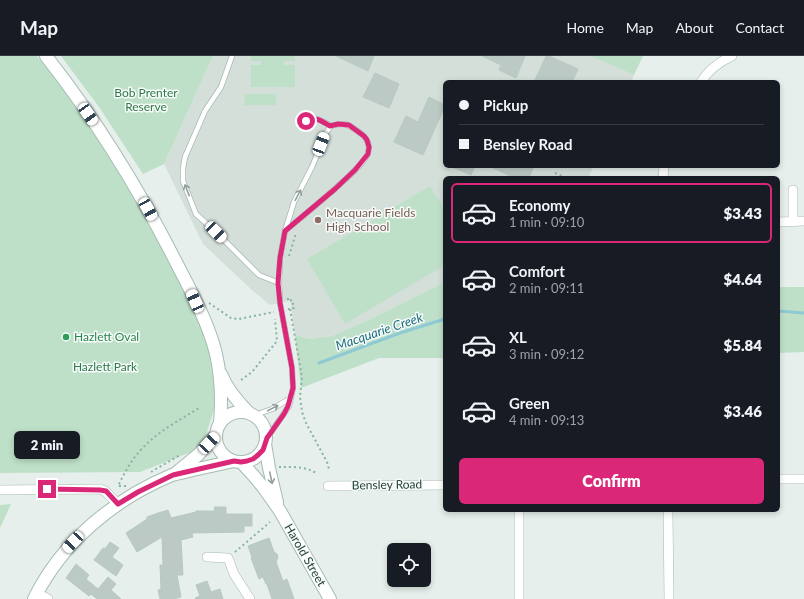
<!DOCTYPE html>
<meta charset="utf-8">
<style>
:root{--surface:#171b24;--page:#242831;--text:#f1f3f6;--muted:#9ea1a6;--line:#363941;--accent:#db2777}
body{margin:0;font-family:Lato,sans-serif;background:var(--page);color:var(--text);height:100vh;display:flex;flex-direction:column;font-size:15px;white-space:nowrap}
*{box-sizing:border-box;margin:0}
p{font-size:13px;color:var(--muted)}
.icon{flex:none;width:22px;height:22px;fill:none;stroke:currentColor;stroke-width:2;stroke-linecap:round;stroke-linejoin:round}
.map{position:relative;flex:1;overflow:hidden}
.sheet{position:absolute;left:443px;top:120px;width:337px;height:336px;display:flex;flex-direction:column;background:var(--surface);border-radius:6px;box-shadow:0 2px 6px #0003}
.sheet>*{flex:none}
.guide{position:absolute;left:443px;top:24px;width:337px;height:88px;border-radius:6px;box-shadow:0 2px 6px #0003;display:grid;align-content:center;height:88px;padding:0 16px;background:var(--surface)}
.buttons{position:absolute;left:387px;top:487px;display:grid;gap:8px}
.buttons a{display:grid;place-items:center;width:44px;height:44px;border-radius:6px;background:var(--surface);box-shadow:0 2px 6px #0003;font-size:20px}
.end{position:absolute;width:18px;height:18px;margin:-9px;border:5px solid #db2777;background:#fff;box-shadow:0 0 0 2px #fff}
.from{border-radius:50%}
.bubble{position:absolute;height:28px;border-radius:6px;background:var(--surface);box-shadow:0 2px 6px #0003;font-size:13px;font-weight:800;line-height:28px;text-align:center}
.car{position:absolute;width:12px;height:24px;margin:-12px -6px;border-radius:5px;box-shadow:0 0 3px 1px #0007;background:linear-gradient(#fff 24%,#345 0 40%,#fff 0 76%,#345 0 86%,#fff 0)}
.guide b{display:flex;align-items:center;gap:14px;height:38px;font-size:15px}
.guide b+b{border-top:1px solid var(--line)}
.guide i{width:10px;height:10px;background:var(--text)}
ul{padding:7px 0 0;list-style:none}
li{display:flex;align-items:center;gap:12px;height:60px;margin:0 8px 6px;padding:0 8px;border:2px solid transparent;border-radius:6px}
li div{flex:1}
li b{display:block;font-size:15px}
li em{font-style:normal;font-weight:800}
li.current{border-color:var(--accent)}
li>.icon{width:36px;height:36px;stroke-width:1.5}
.primary-button{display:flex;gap:8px;margin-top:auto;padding:8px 16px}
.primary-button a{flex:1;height:46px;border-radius:6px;background:var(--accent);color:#fff;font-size:16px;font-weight:800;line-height:46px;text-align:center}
header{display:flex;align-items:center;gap:24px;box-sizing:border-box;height:56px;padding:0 20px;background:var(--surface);border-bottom:1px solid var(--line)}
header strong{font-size:19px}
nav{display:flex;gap:22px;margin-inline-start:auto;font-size:14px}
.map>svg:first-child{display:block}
.built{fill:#d4dfda}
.green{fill:#bfe0c8}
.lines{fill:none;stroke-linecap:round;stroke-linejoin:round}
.stream{stroke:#8ec9d4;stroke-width:3}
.building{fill:#bbcac4;stroke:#b8c9c2}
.lane-casing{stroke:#a8b8b2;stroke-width:6}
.street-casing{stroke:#a8b8b2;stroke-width:10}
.secondary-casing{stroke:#a4bbb3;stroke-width:14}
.path{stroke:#86b3a5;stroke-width:2;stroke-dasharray:2 3;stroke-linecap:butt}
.lane{stroke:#fff;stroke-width:4.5}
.street{stroke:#fff;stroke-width:9}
.secondary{stroke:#fff;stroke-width:12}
.oneway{stroke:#92a09c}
.route{stroke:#db2777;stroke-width:5}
.education-dot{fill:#8d6e63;stroke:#f7fbf9;stroke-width:1.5}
.leisure-dot{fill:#2e9e5b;stroke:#f7fbf9;stroke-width:1.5}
.labels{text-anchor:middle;stroke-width:3;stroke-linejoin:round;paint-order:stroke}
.park-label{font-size:12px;fill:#2d7a4b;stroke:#f7fbf9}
.education-label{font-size:12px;fill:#785e54;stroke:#f7fbf9;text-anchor:start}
.leisure-label{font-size:12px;fill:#27864d;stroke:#f7fbf9;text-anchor:start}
.street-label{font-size:12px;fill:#24423a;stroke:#f7fbf9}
.water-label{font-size:13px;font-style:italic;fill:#1c6f80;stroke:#f7fbf9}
</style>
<header>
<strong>Map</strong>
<nav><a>Home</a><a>Map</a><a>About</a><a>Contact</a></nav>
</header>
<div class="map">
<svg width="804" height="543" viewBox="0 0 804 543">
<rect width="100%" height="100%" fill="#e6efeb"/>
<path class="built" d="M213,0h377l44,19 -3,7h-186v84h149l-6,12h-143v104l-64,32 -49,22 -22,3 -15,-4 -5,-34 -20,4 -18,-15 -49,-46 -39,-80z"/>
<path class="green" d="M0,0h37l30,35 59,88 53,103 15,27 8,19 6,17 9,55 -13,41 -10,10 -54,21 -140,1z
M61,0h152l-49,108 -21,10 -44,-67z
M251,0h44v5h-11v4h11v22h-44v-22h10v-4h-10z
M590,0h53l-9,19z
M245,38h31v11h-32z
M430,130l15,24v55l-100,59 -38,-65z
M445,226v76h-66l-78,30 -6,-53 15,4 22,-3 49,-22z
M778,231h26v65l-26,1z
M11,448l-11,24v-23z"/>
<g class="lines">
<path class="stream" d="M778,255l26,2
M319,307l81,-30 45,-14"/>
</g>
<path class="building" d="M336,0h38l-6,15z
M482,0h43l-9,22 -17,-8 2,-5z
M546,0h3l29,13 -6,13h-38z
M375,17l24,11 -10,24 -26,-11z
M429,41l16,8v1l-22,49 -29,-13 12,-26 12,6z
M450,110h25l-4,9z
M489,110h45l-5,12h-14z
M214,451h12v7h26v12h-8v6l-52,1 1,4 -12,3 2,35h-6l4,22 -7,2h-14l-2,-9 3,-1 -1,-24h3l-1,-28 -25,15 -11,-19 21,-14v-2l14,-5h1l6,-2 3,8 25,-6v-1h19z
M269,482l5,14 3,2 1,3 -2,5 7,19 4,-2 7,20h-22l-5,-15h-1l-3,-7 -4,2 -8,-21 1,-1 -4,-11z
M110,486l9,6 -7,9 11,8 -7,11 -22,-16 9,-12 2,1z
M76,508l13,11 -3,4 12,10 10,-12 8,7 -5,6 10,9h-24l-6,-5 -2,2 -23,-18z
M207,525l4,11 9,-3 3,10h-27l-1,-1 5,-2 -4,-11z"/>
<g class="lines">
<defs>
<path id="lane" d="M232,0l-11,31 -16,24 -20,46 -2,11v13l13,33 20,18 43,43 20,8
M304,68c9,-11 17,-3 27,2
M255,359l17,-6 19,-11
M267,382l22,-32 4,-18 -1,-20 -12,-65 -1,-20 1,-25 5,-27 9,-29 18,-35 14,-34 5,-7c13,-4 17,-2 28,6 7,5 13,13 8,23 -3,8 -14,17 -20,23 -20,18 -41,36 -62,53"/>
<path id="street" d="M701,26c8,-13 18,-20 31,-26
M663,122l1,-12
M793,165v-31
M778,166l26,-1
M778,423h26
M328,430l117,-1
M0,434l100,-1 5,2 13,13
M668,454l1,89
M207,501l21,1 6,16 16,25
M37,537l11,6
M519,543v-89"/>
<path id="secondary" d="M46,0c51,65 94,135 131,208 14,27 32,60 39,90 5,22 6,46 4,69
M221,318c6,15 16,27 28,39
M216 381a25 25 0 1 1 50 0a25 25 0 1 1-50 0Z
M265,388l4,24 8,34
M241,406l12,13 10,12 17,24 50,88
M176,417l22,-18 18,-20
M34,543c28,-57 80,-100 138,-124 6,-2 14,-3 21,-5 14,-3 27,-6 41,-9"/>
</defs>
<use href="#lane" class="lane-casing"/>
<use href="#street" class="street-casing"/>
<use href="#secondary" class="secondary-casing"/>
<path class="path" d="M555,117l12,5
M289,200l7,-23
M288,242v3l4,-1 2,8 -6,1
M209,247l22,15 8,1 35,-7
M290,253l12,68 -2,20 2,15 4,11 21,39 2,7
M241,324l11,-8 25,-31 -2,-22
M279,411c12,0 26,-1 37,6
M151,416l29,-17
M126,430h-8c6,-12 12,-24 21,-34 16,-19 39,-31 60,-44
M235,496l35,-30"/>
<use href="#lane" class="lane"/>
<use href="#street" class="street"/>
<use href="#secondary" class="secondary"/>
</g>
<defs><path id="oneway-shaft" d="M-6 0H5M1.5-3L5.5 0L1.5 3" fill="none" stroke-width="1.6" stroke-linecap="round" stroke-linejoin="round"/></defs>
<g class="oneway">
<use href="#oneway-shaft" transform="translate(187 134) rotate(-111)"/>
<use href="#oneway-shaft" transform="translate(298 139) rotate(-62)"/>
<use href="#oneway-shaft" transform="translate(273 352) rotate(-28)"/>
<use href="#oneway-shaft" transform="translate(271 422) rotate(78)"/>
</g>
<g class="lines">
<path class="route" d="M47,433l53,1 6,1 12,13 20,-12 35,-17 61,-14 7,1 6,-1 6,-2 5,-4 5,-5 4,-12 17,-24 4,-8 5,-18 -1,-20 -12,-65 -2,-20 2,-25 5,-27 50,-42 20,-19 13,-16 1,-7 -2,-7 -3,-4 -15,-11 -11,-1 -8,2c-9,-5 -13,-10 -24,-5"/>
</g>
<circle class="education-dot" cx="318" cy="164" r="4"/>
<circle class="leisure-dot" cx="66" cy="281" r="4"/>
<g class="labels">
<g class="park-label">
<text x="146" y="41">Bob Prenter<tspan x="146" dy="14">Reserve</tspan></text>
<text x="105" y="315">Hazlett Park</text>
</g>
<g class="education-label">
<text x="326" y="161">Macquarie Fields<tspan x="326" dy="14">High School</tspan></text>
</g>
<g class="leisure-label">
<text x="74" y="285">Hazlett Oval</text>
</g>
<g class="street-label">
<text transform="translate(387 429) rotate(-1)" y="4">Bensley Road</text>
<text transform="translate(305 499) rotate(60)" y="4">Harold Street</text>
</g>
<g class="water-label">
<text transform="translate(379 275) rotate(-19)" y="5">Macquarie Creek</text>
</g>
</g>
</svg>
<div class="buttons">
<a><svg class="icon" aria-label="locate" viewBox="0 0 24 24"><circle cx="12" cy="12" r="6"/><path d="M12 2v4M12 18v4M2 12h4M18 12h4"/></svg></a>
</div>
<i class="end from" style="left:306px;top:65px"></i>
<i class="end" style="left:47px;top:433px"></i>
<div class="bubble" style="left:14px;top:375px;width:66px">2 min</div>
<i class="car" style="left:88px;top:58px;rotate:146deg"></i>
<i class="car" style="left:321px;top:88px;rotate:21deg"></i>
<i class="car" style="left:148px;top:153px;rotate:151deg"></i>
<i class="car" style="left:216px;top:176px;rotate:135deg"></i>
<i class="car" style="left:195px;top:245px;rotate:336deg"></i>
<i class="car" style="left:209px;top:387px;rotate:43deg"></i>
<i class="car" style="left:73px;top:486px;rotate:223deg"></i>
<div class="guide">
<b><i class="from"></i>Pickup</b>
<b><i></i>Bensley Road</b>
</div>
<section class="sheet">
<ul>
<li class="current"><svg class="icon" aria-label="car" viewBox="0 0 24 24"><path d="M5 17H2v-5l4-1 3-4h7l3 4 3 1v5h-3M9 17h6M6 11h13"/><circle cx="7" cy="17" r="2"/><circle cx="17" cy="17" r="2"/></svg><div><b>Economy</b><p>1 min · 09:10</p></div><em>$3.43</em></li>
<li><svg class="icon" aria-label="car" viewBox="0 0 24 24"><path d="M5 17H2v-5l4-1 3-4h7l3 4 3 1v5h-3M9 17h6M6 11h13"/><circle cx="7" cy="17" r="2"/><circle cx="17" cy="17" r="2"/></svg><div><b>Comfort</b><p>2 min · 09:11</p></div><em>$4.64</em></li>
<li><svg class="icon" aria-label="car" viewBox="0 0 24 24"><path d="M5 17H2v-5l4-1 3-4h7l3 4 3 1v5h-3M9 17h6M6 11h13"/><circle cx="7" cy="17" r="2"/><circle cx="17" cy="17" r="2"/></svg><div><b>XL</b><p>3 min · 09:12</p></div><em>$5.84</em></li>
<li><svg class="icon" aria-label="car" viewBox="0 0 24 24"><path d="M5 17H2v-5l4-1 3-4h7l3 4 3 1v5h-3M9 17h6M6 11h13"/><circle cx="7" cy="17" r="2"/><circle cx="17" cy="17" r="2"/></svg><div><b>Green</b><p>4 min · 09:13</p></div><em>$3.46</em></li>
</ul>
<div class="primary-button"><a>Confirm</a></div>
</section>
</div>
